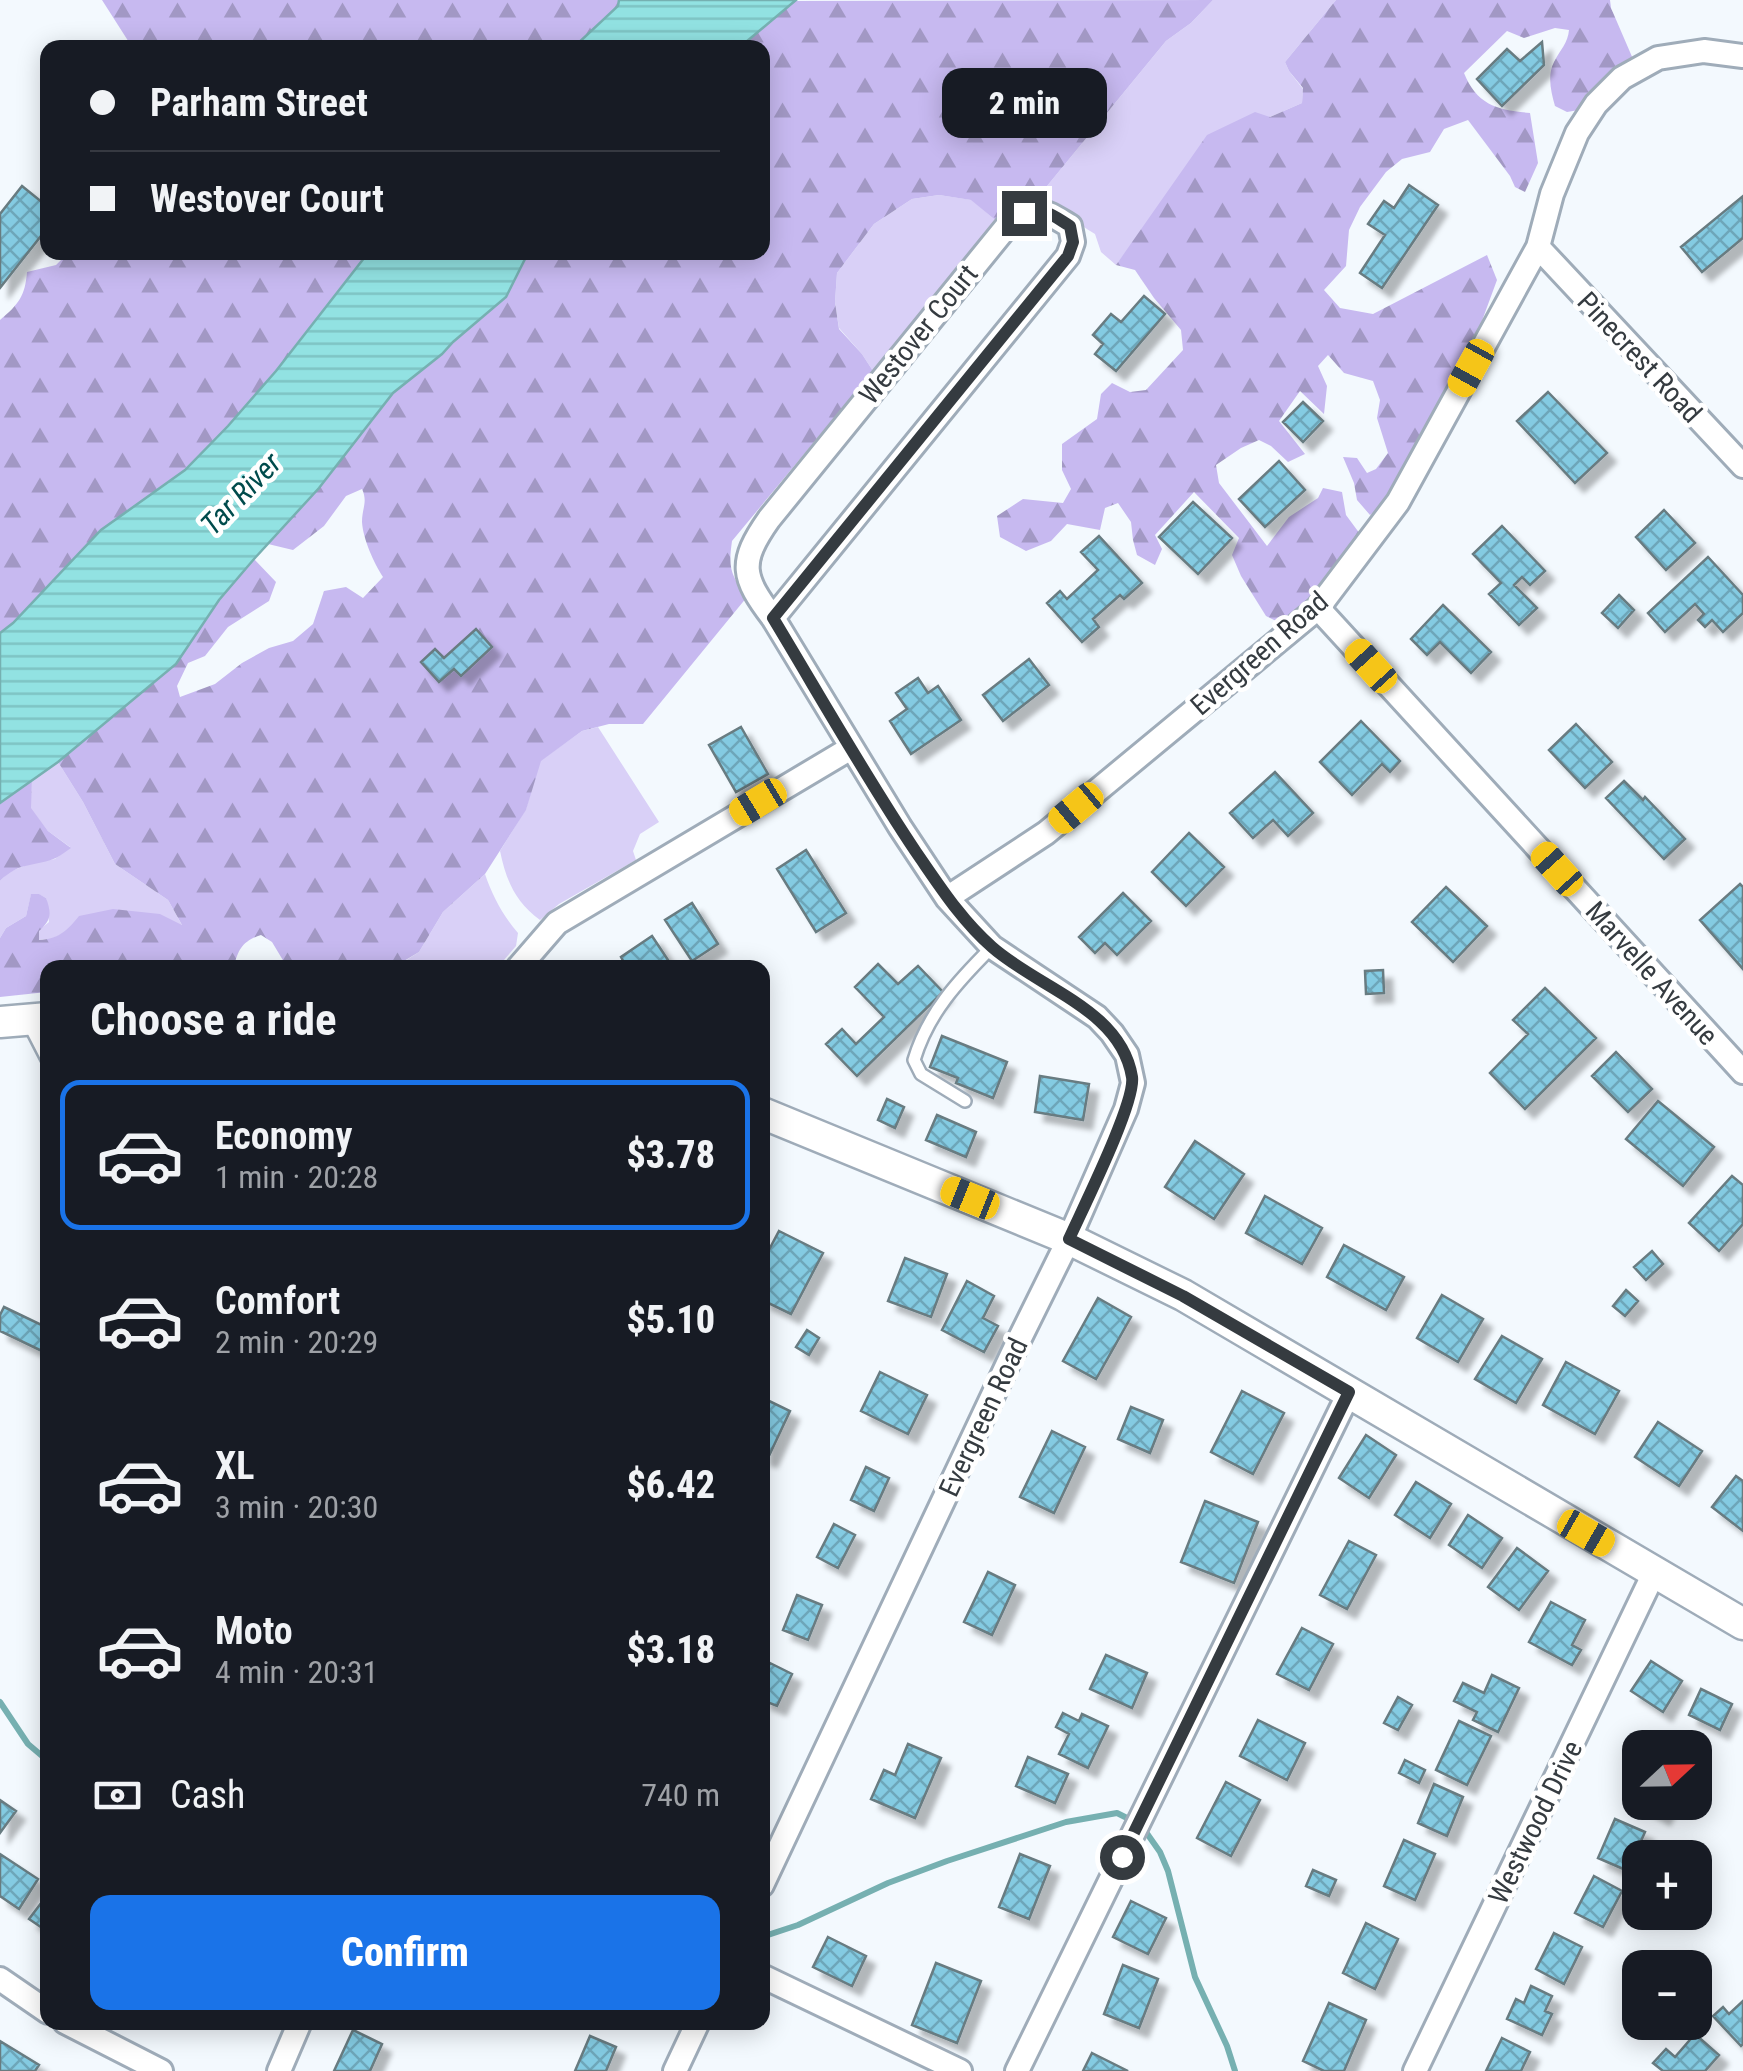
<!DOCTYPE html>
<meta charset="utf-8">
<style>
:root{--surface:#171b24;--page:#242831;--text:#f1f3f6;--muted:#9ea1a6;--line:#363941;--accent:#1a73e8}
body{margin:0;font-family:"Roboto Condensed",sans-serif;background:var(--page);color:var(--text);height:100vh;display:flex;flex-direction:column;font-size:38px;white-space:nowrap}
*{box-sizing:border-box;margin:0}
p{font-size:32px;color:var(--muted)}
.icon{flex:none;width:55px;height:55px;fill:none;stroke:currentColor;stroke-width:2;stroke-linecap:round;stroke-linejoin:round}
.map{position:relative;flex:1;overflow:hidden}
.details{position:absolute;left:40px;top:960px;width:730px;height:1070px;display:flex;flex-direction:column;background:var(--surface);border-radius:20px;box-shadow:0 5px 25px #0003}
.details>*{flex:none}
.banner{position:absolute;left:40px;top:40px;width:730px;height:220px;border-radius:20px;box-shadow:0 5px 25px #0003;display:grid;align-content:center;height:220px;padding:0 50px;background:var(--surface)}
.needle{width:65px;rotate:68deg}
.controls{position:absolute;left:1622px;top:1730px;display:grid;gap:20px}
.controls a{display:grid;place-items:center;width:90px;height:90px;border-radius:20px;background:var(--surface);box-shadow:0 5px 25px #0003;font-size:50px}
.end{position:absolute;width:45px;height:45px;margin:-22px;border:12px solid #353b40;background:#fff;box-shadow:0 0 0 5px #fff}
.from{border-radius:50%}
.bubble{position:absolute;height:70px;border-radius:20px;background:var(--surface);box-shadow:0 5px 25px #0003;font-size:32px;font-weight:800;line-height:70px;text-align:center}
.car{position:absolute;width:30px;height:60px;margin:-30px -15px;border-radius:12px;box-shadow:0 0 8px 2px #0007;background:linear-gradient(#f5c518 24%,#345 0 40%,#f5c518 0 76%,#345 0 86%,#f5c518 0)}
.banner b{display:flex;align-items:center;gap:35px;height:95px;font-size:38px}
.banner b+b{border-top:2px solid var(--line)}
.banner i{width:25px;height:25px;background:var(--text)}
ul{padding:0;list-style:none}
li{display:flex;align-items:center;gap:30px;height:150px;margin:0 20px 15px;padding:0 30px;border:5px solid transparent;border-radius:20px}
li div{flex:1}
li b{display:block;font-size:38px}
li em{font-style:normal;font-weight:800}
li.current{border-color:var(--accent)}
li>.icon{width:90px;height:90px;stroke-width:1.5}
h2{padding:0 50px;font-size:45px;line-height:120px}
.pay{display:flex;align-items:center;gap:25px;height:110px;padding:0 50px;font-size:38px}
.pay p{margin-inline-start:auto}
.primary-button{display:flex;gap:20px;margin-top:auto;padding:20px 50px}
.primary-button a{flex:1;height:115px;border-radius:20px;background:var(--accent);color:#fff;font-size:40px;font-weight:800;line-height:115px;text-align:center}
.map>svg:first-child{display:block}
.grass{fill:#d9d0f7}
.forest{fill:url(#forest-firs)}
.water{fill:url(#water-rules);stroke:#76b0b1;stroke-width:2.5}
.lines{fill:none;stroke-linecap:round;stroke-linejoin:round}
.stream{stroke:#76b0b1;stroke-width:6}
.building{fill:url(#building-cross-hatch);stroke:#687b81;stroke-width:2.5;filter:url(#shadow)}
.service-casing{stroke:#9facb9;stroke-width:16}
.minor-casing{stroke:#9facb9;stroke-width:28}
.tertiary-casing{stroke:#9facb9;stroke-width:35}
.service{stroke:#fff;stroke-width:11}
.minor{stroke:#fff;stroke-width:22}
.tertiary{stroke:#fff;stroke-width:30}
.route{stroke:#353b40;stroke-width:12}
.labels{text-anchor:middle;stroke-width:9;stroke-linejoin:round;paint-order:stroke}
.street-label{font-size:28px;fill:#353b40;stroke:#fff}
.water-label{font-size:30px;font-style:italic;fill:#004b4c;stroke:#fff}
</style>
<div class="map">
<svg width="1743" height="2071" viewBox="0 0 1743 2071">
<defs>
<pattern id="forest-firs" width="22" height="20" patternUnits="userSpaceOnUse" patternTransform="scale(2.5)"><rect width="22" height="20" fill="#c7b9f0"/><path d="M5 1l3.5 6h-7zM16 11l3.5 6h-7z" fill="#a298c4"/></pattern>
<pattern id="water-rules" width="6" height="5" patternUnits="userSpaceOnUse" patternTransform="scale(2.5)"><rect width="6" height="5" fill="#92e2e2"/><path d="M0 2.5h6" fill="none" stroke="#7ec3c3"/></pattern>
<pattern id="building-cross-hatch" width="8" height="8" patternUnits="userSpaceOnUse" patternTransform="scale(2.5)"><rect width="8" height="8" fill="#84cbe2"/><path d="M0 0l8 8M0 8l8-8" fill="none" stroke="#6da6b9"/></pattern>
<filter id="shadow"><feDropShadow dx="9" dy="9" stdDeviation="2.5" flood-color="#0004"/></filter>
</defs>
<rect width="100%" height="100%" fill="#f3f9fe"/>
<path class="grass" d="M1213,0h123l-51,62 4,9 14,18 -1,14 -32,14 -139,128 -15,20 -15,-13 -6,-18c-20,-12 -36,-27 -57,-37l128,-156 25,-18z
M939,195l33,5 22,19 9,3 -130,149 -11,-17 -23,-26 -4,-26 2,-29 37,-49 38,-25z
M598,727l61,95 -19,12 -7,17 3,9 -77,44 -19,16c-25,-18 -34,-40 -40,-69l26,-42 14,-48 42,-30z
M58,762l25,40 32,62 53,36 15,27 -117,5 -15,7 -13,1v-9l11,-9 -3,-24 -8,-4 -7,1 -5,21 -20,12 -6,10v-57l9,-9 23,-9 23,-4 15,-12 -22,-16 -18,-23 2,-28z
M485,874c7,21 18,42 33,59l-2,13 -18,21 -104,1 25,-16 24,-40z"/>
<path class="forest" d="M102,0h517l-1,5 -44,43 -442,-1z
M1213,0l-22,23 -25,18 -128,156 -35,25 -9,-3 -23,-19 -32,-5 -27,4 -38,25 -37,49 -2,29 4,27 23,25 11,17 -141,170c-4,28 -1,34 15,56l-104,127h-34l-27,7 -41,30 -15,49 -41,64 -42,38 -24,40 -25,15h-107l-15,-25 -11,-7c-18,6 -23,14 -27,32l-186,1 -1,24 -47,5v-59l6,-10 20,-12 5,-22h8l7,4c6,16 5,22 -7,33v9c19,-1 28,-9 40,-24l34,-7 47,5 22,11 -14,-25 -53,-36 -32,-62 -25,-40 118,-98 43,-64 35,-41 22,23 -7,19 -41,26 -23,29 -17,7 -11,23 3,11 35,-13 27,-21 27,-15 24,-7 20,-17 11,-33 22,-4 17,11 20,-21c-9,-14 -20,-38 -21,-55 0,-14 6,-20 0,-33l-16,7 -22,30 -31,24 -25,-6 51,-56 74,-95 49,-39 11,-12 53,-45 22,-44 234,-1v-204l-22,-1 55,-46z
M1336,0h274l1,8 22,51 -54,51 -12,2 -12,-6c-4,-14 -8,-31 -1,-44 6,-12 14,-19 15,-32l-14,-2 -31,10 -17,-7 -43,42c13,32 33,37 66,40l8,50 -13,29 -10,-5 -5,-11 -42,-56 -24,9 -14,23 -28,7 -16,13 -26,35 -11,23 -3,36 -22,24 16,18 33,6 114,-59 10,25 -21,57 -82,161 -24,17 -13,-15 -3,-17 -11,-26 14,1 10,15 9,-4 12,-16 -11,-35 3,-18 -7,-19 -29,-8 -16,-18 -10,11 9,20 -3,28 -24,-23 -21,30 26,33 -17,8 -17,-16 -12,-6 -18,8 -25,17 3,18 48,63 22,-29 29,-19 5,-10 19,4 4,23 14,19c-21,36 -44,64 -76,91l-18,-9 -25,-40 -9,-21 7,-17 -45,-46 -39,43 7,14 -7,16 -18,-10 -4,-15 -2,-18 -13,-19 -13,5 -5,22 -33,-6 -16,17 -25,10 -26,-14 -3,-21 26,-17 40,4 8,-14 -9,-19v-26l35,-25 4,-25 11,-11 18,9 16,-2 37,-40 -2,-20 -27,-32 -19,-28 -19,-5 91,-130 48,-23 15,5 32,-14 1,-15 -14,-17 -4,-9z
M68,253h300l-92,118 -48,55 -43,44 -84,60 -88,93 -13,10v-313c19,-16 25,-24 27,-48l29,-7z
M32,780l-1,28 17,23 23,17c-5,3 -9,7 -15,10 -21,9 -36,3 -56,23v-78z"/>
<path class="water" d="M619,0h177l-56,47h-166l44,-41z
M368,253h160l-22,44 -53,45 -11,12 -49,39 -74,95 -65,71 -35,41 -43,64 -118,98 -58,41v-170l13,-10 88,-93 84,-60 43,-44 48,-55z"/>
<g class="lines">
<path class="stream" d="M0,1702l28,42 20,17
M762,1937l36,-12 90,-42 59,-22 119,-39 51,-9 24,12 19,27 8,19 27,106 32,69 8,25
M438,2022l16,3 10,-3"/>
</g>
<path class="building" d="M1542,42l2,23 -42,41 -25,-27 30,-30 13,12z
M1409,185l29,20 -56,83 -22,-15 25,-38 -17,-11 16,-23 10,7z
M22,186l26,21v20l-48,61v-74z
M1743,196v42l-41,34 -21,-25z
M1144,296l21,18 -49,57 -21,-17 8,-10 -10,-9 18,-21 10,8z
M1548,392l59,61 -32,30 -58,-62z
M1303,402l20,19 -20,21 -20,-20z
M1279,461l26,29 -40,37 -26,-28z
M1193,502l39,36 -34,36 -39,-37z
M1664,510l31,33 -29,27 -30,-33z
M1502,526l43,45 -15,14 -8,-8 -8,8 23,23 -18,17 -30,-31 12,-11 -28,-29z
M1099,536l43,47 -18,16 -4,-4 -27,24 6,8 -17,15 -35,-39 13,-12 7,8 31,-29 -17,-18z
M1708,557l35,38v18l-20,19 -11,-12 -7,7 -7,-7 6,-6 -9,-10 -30,28 -17,-19z
M1619,595l15,15 -16,18 -16,-15z
M1443,605l48,47 -20,21 -31,-31 -13,13 -16,-16z
M476,629l16,18 -31,29 -7,-7 -15,13 -18,-20 14,-13 9,9z
M1029,659l20,26 -46,36 -20,-26z
M918,678l10,15 10,-7 23,34 -50,34 -21,-33 17,-12 -11,-16z
M1361,721l39,40 -10,11 -8,-8 -30,31 -32,-33z
M1576,724l36,38 -27,26 -36,-38z
M741,727l27,47 -32,18 -27,-47z
M1275,772l38,41 -25,23 -15,-16 -20,18 -23,-25z
M1624,781l19,19 2,-3 40,42 -21,20 -58,-61z
M1189,833l35,34 -38,39 -34,-34z
M806,850l40,63 -30,19 -39,-63z
M1740,884l3,3v82l-43,-49z
M1446,887l41,39 -34,36 -41,-40z
M1123,893l28,28 -34,34 -12,-12 -10,10 -16,-16z
M692,903l26,41 -26,17 -27,-41z
M652,936l16,24 -11,8h-30l-6,-11z
M878,964l20,20 20,-18 25,26 -86,84 -31,-32 16,-15 14,15 28,-27 -29,-30z
M1383,970l1,23 -18,1 -1,-23z
M1545,988l51,50 -71,71 -35,-36 38,-39 -15,-14z
M942,1036l65,26 -14,36 -37,-15 2,-5 -28,-11z
M1616,1052l36,37 -24,23 -36,-36z
M1040,1076l49,8 -6,36 -48,-8z
M887,1099l17,8 -9,21 -17,-8z
M1658,1101l56,46 -31,39 -57,-47z
M937,1115l39,17 -10,25 -40,-17z
M1195,1141l49,33 -30,45 -49,-32z
M1732,1176l11,9v39l-24,27 -30,-28z
M1265,1196l57,32 -20,36 -56,-31z
M779,1231l44,22 -32,61 -29,-14v-37z
M1344,1245l60,32 -18,33 -59,-33z
M1652,1251l11,13 -17,16 -12,-13z
M905,1258l42,16 -16,43 -43,-16z
M967,1281l27,15 -11,22 15,8 -14,26 -42,-22z
M1626,1290l12,11 -13,15 -12,-10z
M1442,1295l41,24 -25,43 -41,-24z
M1098,1298l33,19 -35,62 -33,-18z
M4,1307l44,21v16l-4,8 -44,-21v-16z
M807,1330l12,8 -10,17 -13,-8z
M1502,1336l40,23 -26,44 -41,-24z
M1566,1362l53,29 -24,43 -52,-29z
M880,1372l47,23 -19,39 -47,-23z
M1242,1391l42,22 -31,61 -42,-22z
M765,1399l25,12 -22,47 -6,-2v-52z
M1131,1407l32,13 -13,33 -32,-14z
M1658,1422l44,29 -23,35 -44,-29z
M1052,1431l33,16 -31,66 -34,-16z
M1366,1435l30,20 -27,43 -30,-20z
M866,1467l23,11 -15,33 -23,-11z
M1736,1476l7,5v50l-31,-24z
M1416,1482l35,22 -21,34 -35,-23z
M1205,1501l53,21 -24,61 -53,-21z
M1468,1515l34,23 -20,30 -33,-23z
M834,1524l21,11 -17,33 -21,-11z
M1349,1541l27,14 -29,54 -27,-14z
M1517,1548l31,23 -29,39 -31,-23z
M988,1572l27,13 -23,50 -28,-13z
M797,1595l25,10 -14,35 -25,-10z
M1551,1602l34,18 -13,25 9,5 -9,15 -43,-23z
M1302,1628l31,16 -24,46 -32,-16z
M1106,1655l41,18 -15,35 -42,-19z
M1651,1661l31,20 -19,31 -32,-21z
M770,1663l22,11 -15,32 -15,-6v-21z
M1492,1675l27,13 -21,44 -25,-12 4,-8 -23,-11 9,-18 21,10z
M1701,1689l31,15 -12,26 -31,-15z
M1398,1697l14,8 -14,25 -14,-7z
M1063,1713l16,8 3,-7 26,12 -20,42 -29,-14 10,-20 -13,-7z
M1258,1720l47,23 -18,37 -47,-24z
M1459,1721l32,15 -24,49 -31,-15z
M908,1744l33,14 -26,60 -44,-19 13,-29 11,5z
M1028,1757l40,17 -13,29 -39,-17z
M1405,1760l20,10 -6,13 -20,-10z
M1226,1782l34,18 -29,56 -34,-18z
M1640,1782v20h28l-7,14 -30,-17z
M1434,1784l29,13 -16,39 -29,-13z
M0,1800l16,11 -16,22z
M1615,1819l30,13 -17,39 -30,-13z
M1404,1840l31,14 -20,46 -31,-14z
M0,1854l38,25 -19,30 -19,-13z
M1020,1854l30,12 -21,53 -30,-12z
M1313,1870l23,10 -7,16 -23,-10z
M1594,1876l28,15 -19,36 -28,-14z
M48,1894v38l-19,-13z
M1131,1901l35,17 -18,36 -35,-17z
M1366,1923l32,16 -23,50 -32,-16z
M1554,1933l28,14 -18,37 -28,-15z
M828,1937l38,19 -14,30 -39,-19z
M936,1963l45,18 -24,62 -45,-18z
M1123,1965l35,14 -19,49 -35,-14z
M1531,1986l21,10 -7,15 7,3 -10,21 -35,-16 9,-20 8,4z
M1743,2001v43l-2,2 -28,-30 10,-9 6,7z
M1329,2003l37,17 -22,51h-20l-21,-10z
M353,2030l29,14 -12,27h-36z
M1695,2034l24,21 -14,16h-42l-10,-8 13,-14 9,8z
M590,2036l26,11 -10,24h-31z
M1502,2038l28,14 -9,19h-35z
M0,2041l39,24 -4,6h-35z
M1092,2053l36,18h-45z"/>
<g class="lines">
<defs>
<path id="service" d="M29,1024l19,37
M48,1096v28
M965,1101l-44,-27 -7,-14c14,-47 44,-79 78,-113"/>
<path id="minor" d="M1538,247l205,219
M1318,608l425,464
M947,898l99,-65 272,-225 80,-106 140,-255 14,-53 25,-61 19,-29 26,-26 36,-20 46,-7 39,5
M518,968l39,-45 294,-175
M762,1885l258,-547 49,-99 57,-130 7,-26 -6,-28 -15,-22 -15,-16 -105,-70 -45,-49 -47,-71 -127,-209c-31,-41 -35,-55 -4,-99l243,-299c27,-16 34,-8 58,6l3,16 -5,14 -295,362
M762,1976l198,95
M0,1979l48,33
M65,2022l96,49
M279,2071l21,-49
M675,2071l23,-49
M1017,2071l332,-678
M1415,2071l239,-498"/>
<path id="tertiary" d="M0,1022l48,-4
M762,1113l307,126 114,56 560,329"/>
</defs>
<use href="#service" class="service-casing"/>
<use href="#minor" class="minor-casing"/>
<use href="#tertiary" class="tertiary-casing"/>
<use href="#service" class="service"/>
<use href="#minor" class="minor"/>
<use href="#tertiary" class="tertiary"/>
</g>
<g class="lines">
<path class="route" d="M1024,213c22,-5 28,2 46,13l3,16 -5,14 -295,362c47,78 92,158 143,234 23,33 45,68 76,95 46,41 129,62 140,130 4,25 -50,133 -63,162l114,57 166,96 -227,465"/>
</g>
<g class="labels">
<g class="street-label">
<text transform="translate(918 334) rotate(-51)" y="10">Westover Court</text>
<text transform="translate(1640 357) rotate(47)" y="10">Pinecrest Road</text>
<text transform="translate(1259 653) rotate(-41)" y="10">Evergreen Road</text>
<text transform="translate(1652 973) rotate(48)" y="10">Marvelle Avenue</text>
<text transform="translate(983 1417) rotate(-65)" y="10">Evergreen Road</text>
<text transform="translate(1535 1822) rotate(-64)" y="10">Westwood Drive</text>
</g>
<g class="water-label">
<text transform="translate(241 494) rotate(-46)" y="10">Tar River</text>
</g>
</g>
</svg>
<div class="controls">
<a><svg class="needle" viewBox="-14 -14 28 28"><path d="M0-13l5 13h-10z" fill="#e53935"/><path d="M0 13l5-13h-10z" fill="#9ea1a6"/></svg></a>
<a>+</a>
<a>−</a>
</div>
<i class="end from" style="left:1122px;top:1857px"></i>
<i class="end" style="left:1024px;top:213px"></i>
<div class="bubble" style="left:942px;top:68px;width:165px">2 min</div>
<i class="car" style="left:1471px;top:368px;rotate:209deg"></i>
<i class="car" style="left:1371px;top:666px;rotate:318deg"></i>
<i class="car" style="left:758px;top:802px;rotate:239deg"></i>
<i class="car" style="left:1076px;top:808px;rotate:230deg"></i>
<i class="car" style="left:1557px;top:869px;rotate:318deg"></i>
<i class="car" style="left:970px;top:1198px;rotate:292deg"></i>
<i class="car" style="left:1586px;top:1533px;rotate:120deg"></i>
<div class="banner">
<b><i class="from"></i>Parham Street</b>
<b><i></i>Westover Court</b>
</div>
<section class="details">
<h2>Choose a ride</h2>
<ul>
<li class="current"><svg class="icon" aria-label="car" viewBox="0 0 24 24"><path d="M5 17H2v-5l4-1 3-4h7l3 4 3 1v5h-3M9 17h6M6 11h13"/><circle cx="7" cy="17" r="2"/><circle cx="17" cy="17" r="2"/></svg><div><b>Economy</b><p>1 min · 20:28</p></div><em>$3.78</em></li>
<li><svg class="icon" aria-label="car" viewBox="0 0 24 24"><path d="M5 17H2v-5l4-1 3-4h7l3 4 3 1v5h-3M9 17h6M6 11h13"/><circle cx="7" cy="17" r="2"/><circle cx="17" cy="17" r="2"/></svg><div><b>Comfort</b><p>2 min · 20:29</p></div><em>$5.10</em></li>
<li><svg class="icon" aria-label="car" viewBox="0 0 24 24"><path d="M5 17H2v-5l4-1 3-4h7l3 4 3 1v5h-3M9 17h6M6 11h13"/><circle cx="7" cy="17" r="2"/><circle cx="17" cy="17" r="2"/></svg><div><b>XL</b><p>3 min · 20:30</p></div><em>$6.42</em></li>
<li><svg class="icon" aria-label="car" viewBox="0 0 24 24"><path d="M5 17H2v-5l4-1 3-4h7l3 4 3 1v5h-3M9 17h6M6 11h13"/><circle cx="7" cy="17" r="2"/><circle cx="17" cy="17" r="2"/></svg><div><b>Moto</b><p>4 min · 20:31</p></div><em>$3.18</em></li>
</ul>
<div class="pay"><svg class="icon" aria-label="cash" viewBox="0 0 24 24"><path d="M3 7h18v10H3z"/><circle cx="12" cy="12" r="2"/></svg>Cash<p>740 m</p></div>
<div class="primary-button"><a>Confirm</a></div>
</section>
</div>
